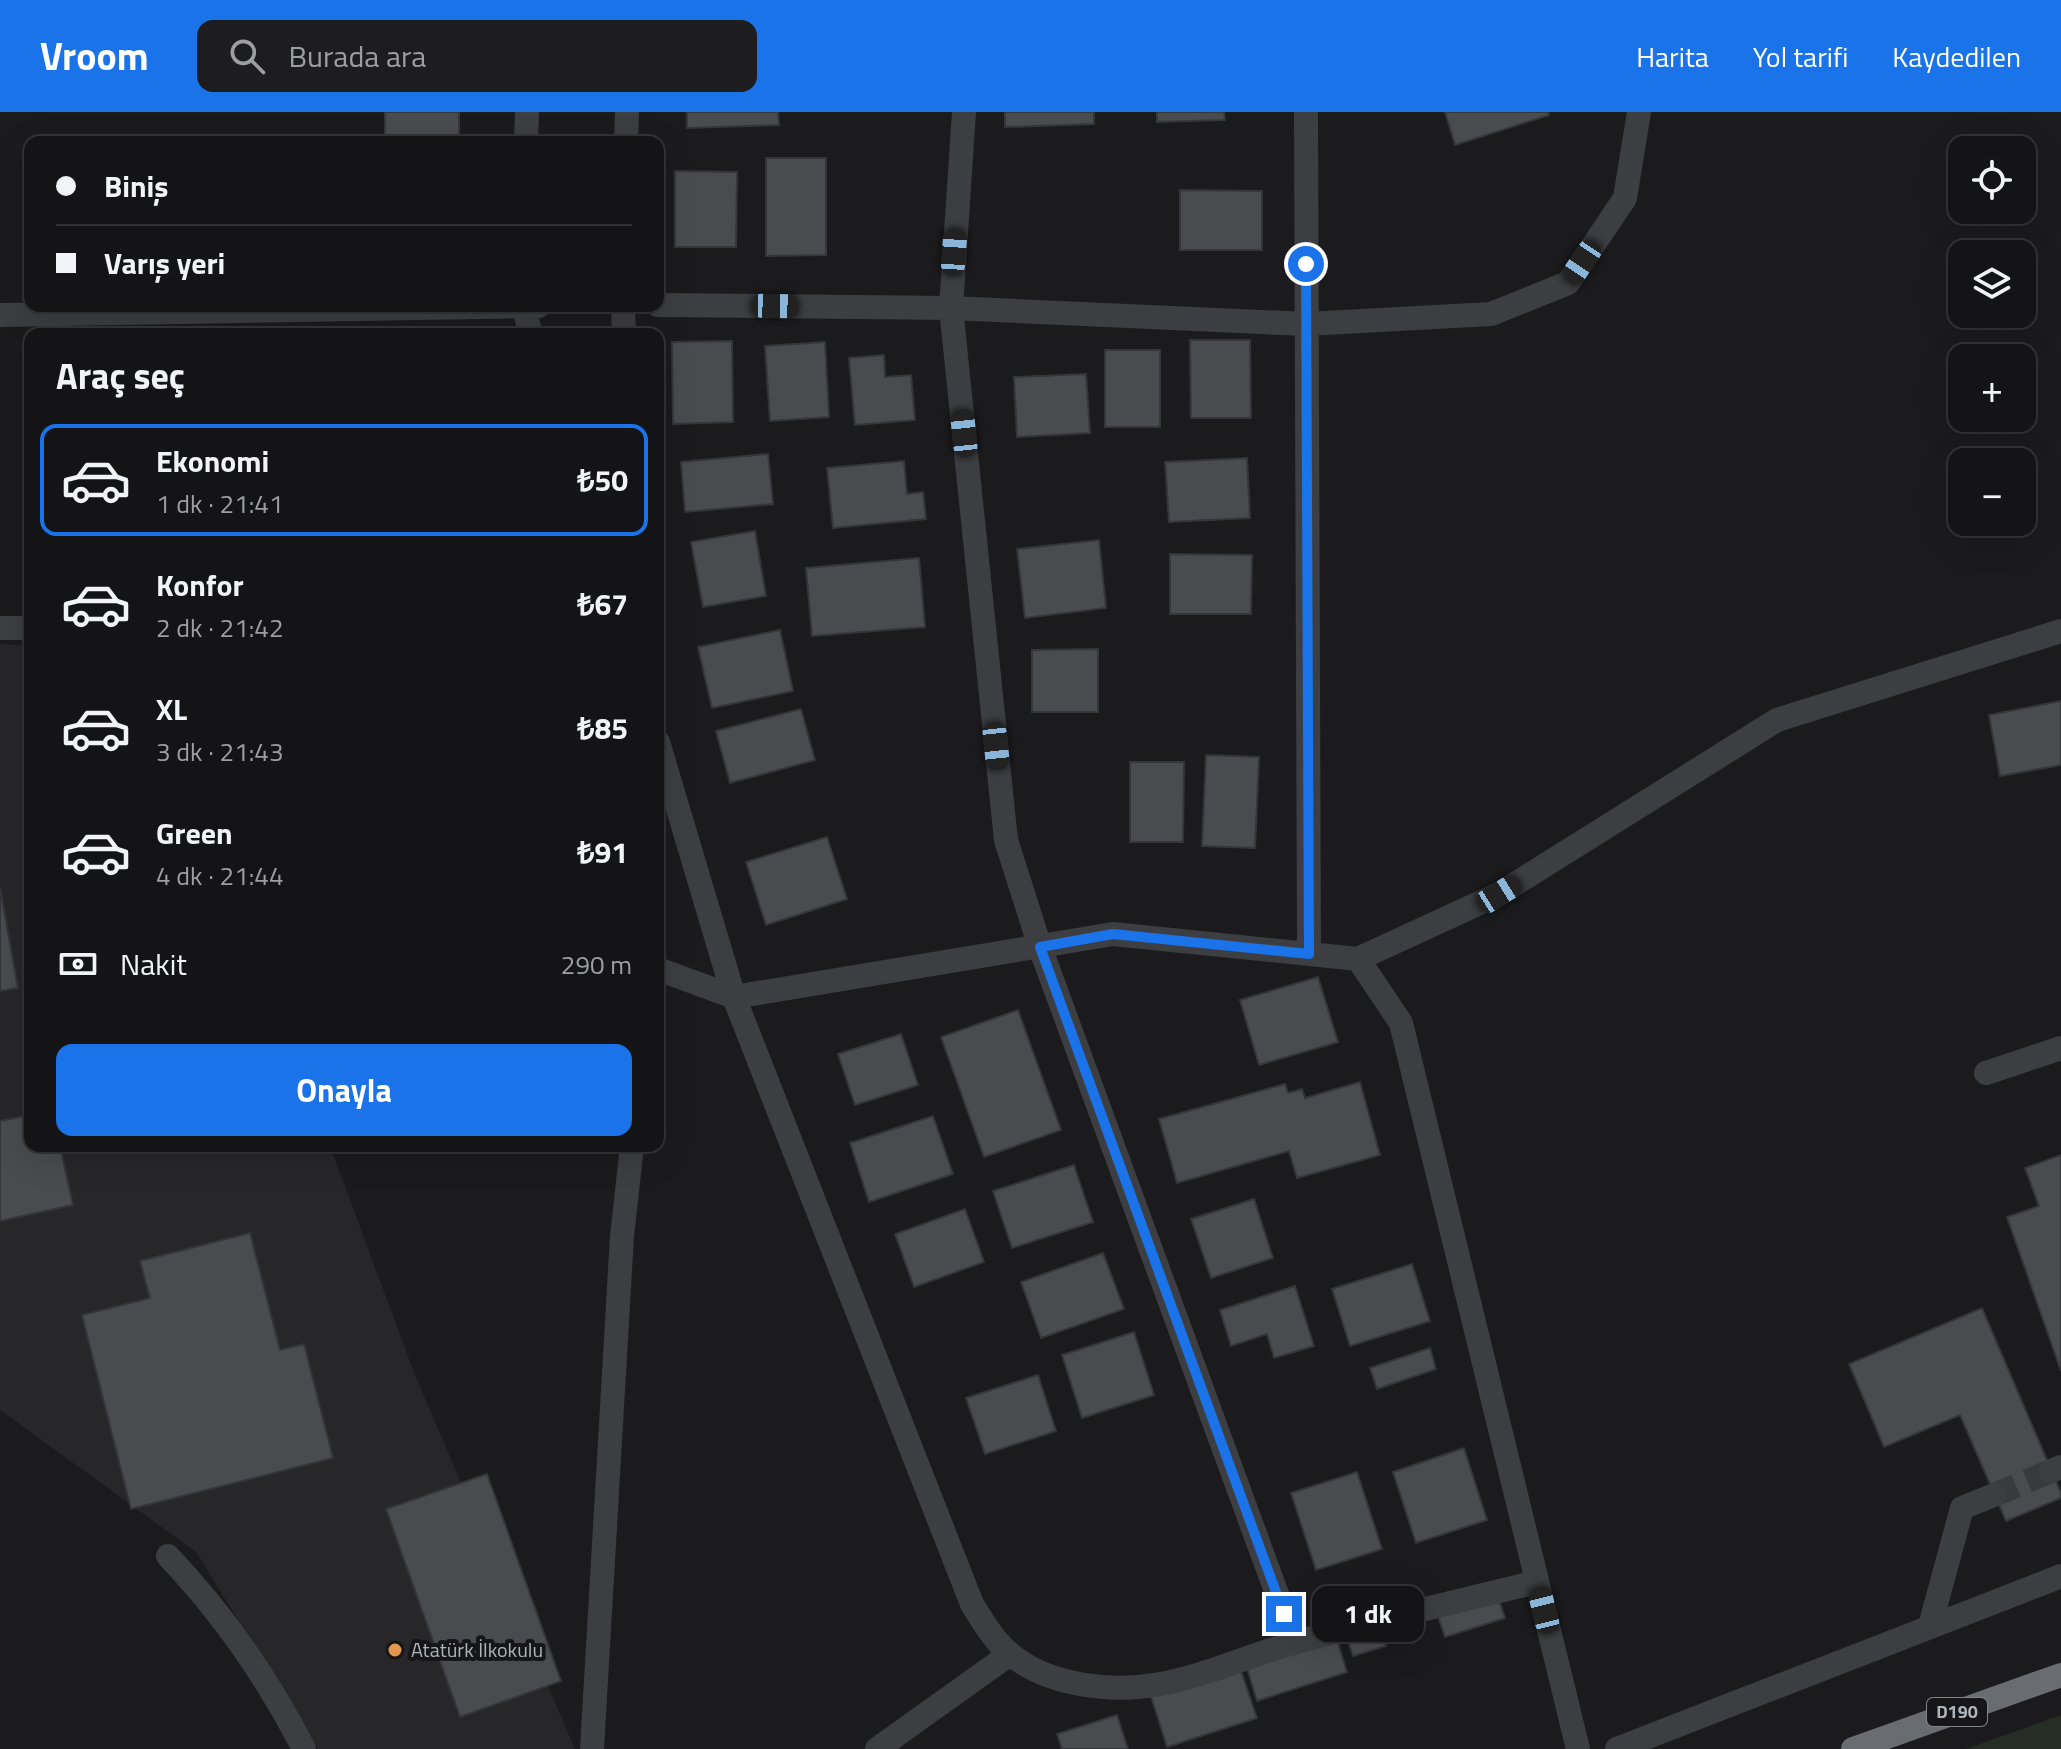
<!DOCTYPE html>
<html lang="tr">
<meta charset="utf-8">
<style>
:root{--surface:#141416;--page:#1d1d1f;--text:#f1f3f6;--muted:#9d9ea1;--line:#333335;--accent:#1a73e8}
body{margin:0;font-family:"Titillium Web",sans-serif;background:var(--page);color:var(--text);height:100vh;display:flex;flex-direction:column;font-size:30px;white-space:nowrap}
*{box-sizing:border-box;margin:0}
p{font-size:26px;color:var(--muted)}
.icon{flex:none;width:44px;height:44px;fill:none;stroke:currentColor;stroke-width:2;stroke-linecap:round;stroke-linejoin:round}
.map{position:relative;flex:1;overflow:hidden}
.drawer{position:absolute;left:24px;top:216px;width:640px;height:824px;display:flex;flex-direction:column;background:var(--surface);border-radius:16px;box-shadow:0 8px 32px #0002,0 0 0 2px var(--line)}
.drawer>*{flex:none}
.banner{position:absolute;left:24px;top:24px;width:640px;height:176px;border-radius:16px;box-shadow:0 8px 32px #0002,0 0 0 2px var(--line);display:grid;align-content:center;height:176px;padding:0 32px;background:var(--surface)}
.controls{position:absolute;left:1948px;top:24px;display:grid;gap:16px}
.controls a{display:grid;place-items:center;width:88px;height:88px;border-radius:16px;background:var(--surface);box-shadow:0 8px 32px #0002,0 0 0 2px var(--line);font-size:40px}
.end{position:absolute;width:36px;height:36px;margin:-18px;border:10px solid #1a73e8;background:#fff;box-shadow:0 0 0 4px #fff}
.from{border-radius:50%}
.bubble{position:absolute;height:56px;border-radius:16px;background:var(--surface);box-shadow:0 8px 32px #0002,0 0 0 2px var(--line);font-size:26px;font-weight:700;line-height:56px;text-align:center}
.car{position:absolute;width:24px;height:48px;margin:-24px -12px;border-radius:10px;box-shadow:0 0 6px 2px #0007;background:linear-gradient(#222 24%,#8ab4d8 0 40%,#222 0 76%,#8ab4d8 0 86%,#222 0)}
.banner b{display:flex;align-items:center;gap:28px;height:76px;font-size:30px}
.banner b+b{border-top:2px solid var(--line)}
.banner i{width:20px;height:20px;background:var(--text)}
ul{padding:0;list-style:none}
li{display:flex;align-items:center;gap:24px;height:112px;margin:0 16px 12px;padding:0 16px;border:4px solid transparent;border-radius:16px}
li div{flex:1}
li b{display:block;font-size:30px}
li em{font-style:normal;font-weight:700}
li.current{border-color:var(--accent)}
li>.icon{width:72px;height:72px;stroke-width:1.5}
h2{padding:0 32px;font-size:36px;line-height:96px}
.pay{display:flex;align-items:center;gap:20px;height:88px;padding:0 32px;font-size:30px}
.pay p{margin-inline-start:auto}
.primary-button{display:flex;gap:16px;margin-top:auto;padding:16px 32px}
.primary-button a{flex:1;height:92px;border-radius:16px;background:var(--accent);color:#fff;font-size:32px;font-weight:700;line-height:92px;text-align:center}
header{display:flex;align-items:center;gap:48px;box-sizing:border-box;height:112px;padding:0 40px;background:var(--accent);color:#fff}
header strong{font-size:38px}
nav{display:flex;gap:44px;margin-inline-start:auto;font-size:28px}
.search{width:560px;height:72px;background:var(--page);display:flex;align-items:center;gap:20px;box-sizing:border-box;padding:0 28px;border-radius:16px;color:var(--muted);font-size:30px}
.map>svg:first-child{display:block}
.built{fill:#27272a}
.green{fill:#252d25}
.building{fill:#4a4b4f;stroke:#353639;stroke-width:2}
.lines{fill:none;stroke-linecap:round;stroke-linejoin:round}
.minor-tunnel{stroke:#393a3d;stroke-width:24;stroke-dasharray:24 12;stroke-linecap:butt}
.minor{stroke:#3c3e41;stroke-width:24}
.highway{stroke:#696d72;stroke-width:24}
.route{stroke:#1a73e8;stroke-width:10}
.poi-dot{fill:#e1974e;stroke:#161618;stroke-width:3}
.labels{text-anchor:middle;stroke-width:8;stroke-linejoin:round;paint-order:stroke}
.shield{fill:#161618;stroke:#81858a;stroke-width:2}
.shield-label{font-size:18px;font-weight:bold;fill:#afb4bb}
.poi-label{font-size:20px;fill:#afb4bb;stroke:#161618;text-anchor:start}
</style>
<header>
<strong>Vroom</strong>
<div class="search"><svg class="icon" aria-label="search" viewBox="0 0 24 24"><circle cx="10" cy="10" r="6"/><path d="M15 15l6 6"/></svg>Burada ara</div>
<nav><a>Harita</a><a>Yol tarifi</a><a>Kaydedilen</a></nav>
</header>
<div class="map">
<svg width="2061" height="1637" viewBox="0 0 2061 1637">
<rect width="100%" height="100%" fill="#1b1b1d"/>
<path class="built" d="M0,532l30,2v500h300l85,229 160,374h-257l-122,-197 -196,-142z"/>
<path class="green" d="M2061,1603v34h-95z"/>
<path class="building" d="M385,0h74v30h-74z
M687,0h91l1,13 -92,3z
M1005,0h89v12l-89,3z
M1157,0h67l1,8 -68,2z
M1445,0h103l1,3 -94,30z
M766,46h60v97l-60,1z
M27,47h3v82h-4z
M675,59l62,1 -1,75h-61z
M1180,78l82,1v59h-82z
M1190,228h60l1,78h-60z
M732,229l1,81 -60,2 -1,-82z
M825,230l4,75 -59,4 -5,-75z
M1105,238h55v77h-55z
M884,243l1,22 26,-2 4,45 -60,5 -6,-67z
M1086,262l4,59 -73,4 -3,-60z
M768,342l5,50 -88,8 -4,-50z
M1247,346l3,60 -81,4 -4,-60z
M904,349l3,33 16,-2 3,27 -93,9 -6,-60z
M755,419l11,65 -63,11 -12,-65z
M1099,428l7,68 -81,10 -8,-69z
M1170,442l82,1 -1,59h-81z
M919,446l6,69 -113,9 -6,-68z
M780,518l13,61 -81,17 -14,-61z
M1098,537v63h-66v-62z
M2061,589v64l-61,11 -11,-61z
M801,597l14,51 -85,23 -14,-52z
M1206,643l53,2 -4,91 -53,-2z
M1130,650h54l-1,80h-53z
M827,725l20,62 -81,26 -20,-63z
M0,776l18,100 -18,3z
M1318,865l20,65 -79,23 -19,-65z
M1018,898l43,120 -77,27 -43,-120z
M901,922l17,51 -63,20 -17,-51z
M1360,970l20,73 -83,23 -8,-27 -112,32 -18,-64 126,-35 3,9 14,-4 3,9z
M30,1003v31h30l13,59 -73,16v-100z
M933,1004l20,58 -84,28 -19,-59z
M2061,1043v216l-54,-154 32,-11 -14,-38z
M1074,1053l19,57 -81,26 -19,-57z
M1254,1087l19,59 -62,20 -20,-59z
M965,1097l19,53 -70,25 -19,-53z
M250,1121l30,117 24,-6 29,114 -202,51 -49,-194 68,-17 -10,-37z
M1103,1141l21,56 -83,29 -20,-56z
M1412,1152l18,57 -80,25 -18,-57z
M1295,1174l19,60 -40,12 -7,-24 -36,12 -11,-36z
M1982,1196l79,185v5l-55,23 -46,-106 -76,32 -35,-83z
M1134,1220l20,63 -72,23 -20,-63z
M1430,1236l6,21 -59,20 -7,-21z
M1038,1263l18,56 -71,23 -19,-56z
M1464,1336l23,72 -71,23 -23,-71z
M1357,1360l25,77 -66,21 -25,-77z
M487,1362l74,207 -101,36 -74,-208z
M1498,1485l7,21 -60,19 -7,-21z
M1380,1516l6,18 -33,10 -6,-18z
M1336,1524l11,36 -90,29 -11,-36z
M1239,1553l18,53 -90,29 -17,-54z
M1117,1603l11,34h-66l-5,-15z"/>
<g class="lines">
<path class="minor-tunnel" d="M1994,1383l57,-24"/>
<path class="minor" d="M964,0l-13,196 55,532 34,107 255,696
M1306,0l3,842
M526,30l1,-30
M626,30l1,-30
M658,193l293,3 355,16 185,-10 77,-31 57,-85 14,-86
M523,194l8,28
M623,194l1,28
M0,203l539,-9
M0,516h30
M658,630l76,255 238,607c11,18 21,35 37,49 38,33 103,40 151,31 45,-8 90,-29 134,-41 80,-23 162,-41 243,-61
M1358,847l141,-65 278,-174 284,-89
M658,857l76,28 379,-63 245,25 43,64 177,726
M1986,961l75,-25
M2051,1359l10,-4
M168,1444c56,59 99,121 136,193
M1930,1514l32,-118 32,-13
M592,1637l30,-513 10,-90
M877,1637l133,-95
M1617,1637l444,-173"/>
<path class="highway" d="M1853,1637l208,-74"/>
</g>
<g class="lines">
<path class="route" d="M1284,1502l-244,-667 73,-13 196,20 -3,-690"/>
</g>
<circle class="poi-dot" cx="395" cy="1538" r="8"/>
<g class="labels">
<rect class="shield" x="1927" y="1586" width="60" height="28" rx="6"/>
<g class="shield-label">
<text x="1957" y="1606">D190</text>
</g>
<g class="poi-label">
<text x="411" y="1545">Atatürk İlkokulu</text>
</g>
</g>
</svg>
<div class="controls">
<a><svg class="icon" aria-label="locate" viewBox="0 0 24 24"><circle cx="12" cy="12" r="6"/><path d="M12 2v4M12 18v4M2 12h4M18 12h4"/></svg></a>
<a><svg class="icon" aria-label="layers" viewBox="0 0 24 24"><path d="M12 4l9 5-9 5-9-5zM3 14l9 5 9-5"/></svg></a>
<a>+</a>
<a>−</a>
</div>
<i class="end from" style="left:1306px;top:152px"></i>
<i class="end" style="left:1284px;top:1502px"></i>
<div class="bubble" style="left:1312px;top:1474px;width:112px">1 dk</div>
<i class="car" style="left:954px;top:140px;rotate:4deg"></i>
<i class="car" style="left:1582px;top:150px;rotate:214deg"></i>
<i class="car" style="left:775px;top:194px;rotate:91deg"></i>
<i class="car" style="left:964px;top:321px;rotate:354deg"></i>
<i class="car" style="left:996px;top:634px;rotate:174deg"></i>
<i class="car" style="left:1499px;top:782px;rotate:58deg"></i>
<i class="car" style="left:1544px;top:1498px;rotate:346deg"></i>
<div class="banner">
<b><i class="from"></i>Biniş</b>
<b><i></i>Varış yeri</b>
</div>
<section class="drawer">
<h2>Araç seç</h2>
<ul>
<li class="current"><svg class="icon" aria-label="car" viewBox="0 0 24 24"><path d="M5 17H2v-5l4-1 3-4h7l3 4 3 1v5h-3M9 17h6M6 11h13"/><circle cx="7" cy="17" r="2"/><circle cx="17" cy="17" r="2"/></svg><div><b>Ekonomi</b><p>1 dk · 21:41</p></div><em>₺50</em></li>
<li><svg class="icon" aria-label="car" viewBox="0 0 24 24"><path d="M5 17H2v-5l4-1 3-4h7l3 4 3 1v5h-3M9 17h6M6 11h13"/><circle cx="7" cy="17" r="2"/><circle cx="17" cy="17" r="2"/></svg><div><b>Konfor</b><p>2 dk · 21:42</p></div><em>₺67</em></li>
<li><svg class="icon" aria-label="car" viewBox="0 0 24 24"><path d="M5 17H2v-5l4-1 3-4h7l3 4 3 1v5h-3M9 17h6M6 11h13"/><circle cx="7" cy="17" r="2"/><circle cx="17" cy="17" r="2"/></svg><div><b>XL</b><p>3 dk · 21:43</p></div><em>₺85</em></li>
<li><svg class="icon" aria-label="car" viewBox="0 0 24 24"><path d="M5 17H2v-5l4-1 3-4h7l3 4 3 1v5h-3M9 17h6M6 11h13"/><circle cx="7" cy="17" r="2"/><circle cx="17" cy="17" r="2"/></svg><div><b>Green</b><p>4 dk · 21:44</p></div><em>₺91</em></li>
</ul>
<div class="pay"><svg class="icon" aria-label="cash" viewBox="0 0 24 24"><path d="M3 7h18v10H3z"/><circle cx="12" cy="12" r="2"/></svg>Nakit<p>290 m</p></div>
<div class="primary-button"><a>Onayla</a></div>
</section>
</div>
